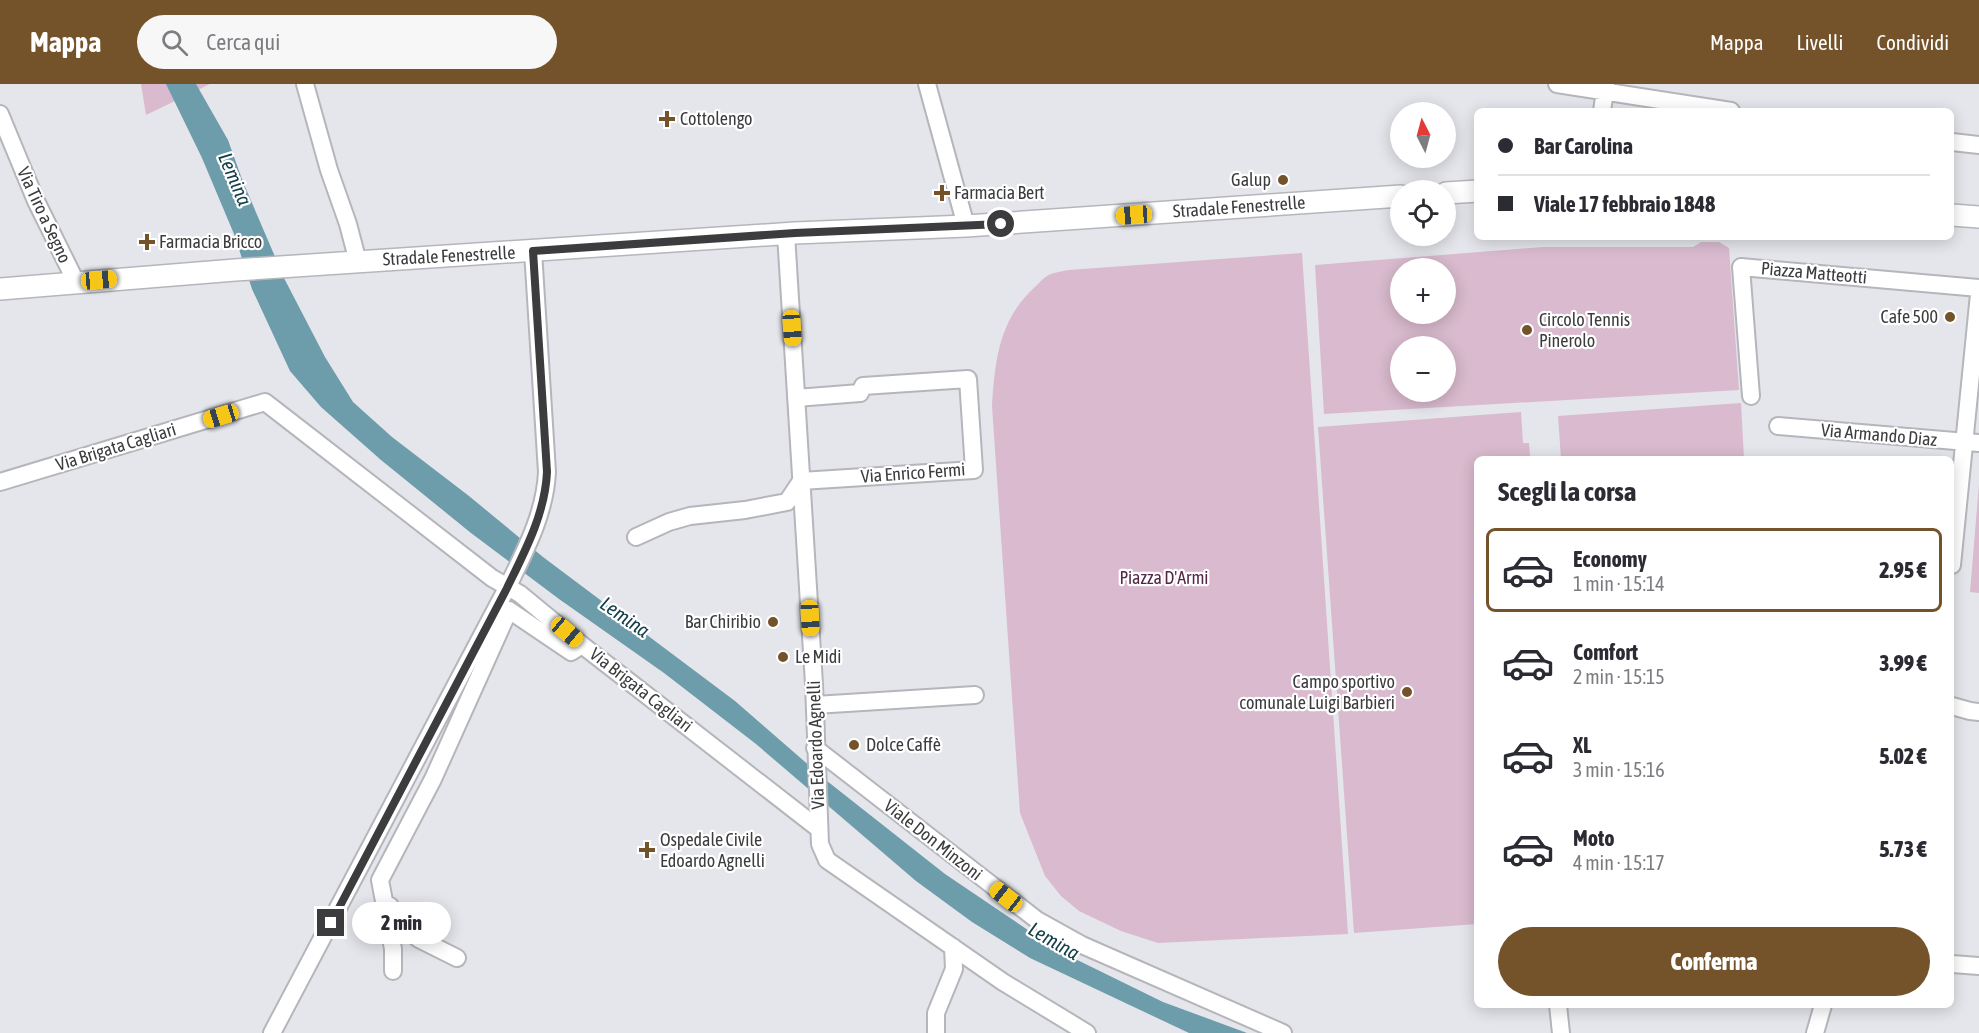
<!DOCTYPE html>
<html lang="it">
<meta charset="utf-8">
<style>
:root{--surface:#fff;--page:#f7f7f7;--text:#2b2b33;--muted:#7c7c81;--line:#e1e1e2;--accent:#74522a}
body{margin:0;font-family:"Asap Condensed",sans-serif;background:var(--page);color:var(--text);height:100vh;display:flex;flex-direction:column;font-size:22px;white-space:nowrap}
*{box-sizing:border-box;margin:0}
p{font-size:20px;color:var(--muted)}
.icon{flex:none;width:33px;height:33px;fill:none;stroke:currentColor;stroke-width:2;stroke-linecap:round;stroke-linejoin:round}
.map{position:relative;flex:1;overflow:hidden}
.side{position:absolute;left:1474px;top:372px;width:480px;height:552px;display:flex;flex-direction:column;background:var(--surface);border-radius:9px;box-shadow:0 3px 15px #0003}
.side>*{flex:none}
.hud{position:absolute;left:1474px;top:24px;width:480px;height:132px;border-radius:9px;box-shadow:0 3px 15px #0003;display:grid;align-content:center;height:132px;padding:0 24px;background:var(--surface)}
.needle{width:39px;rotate:354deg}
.buttons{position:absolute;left:1390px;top:18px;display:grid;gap:12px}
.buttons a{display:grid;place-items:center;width:66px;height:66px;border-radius:50%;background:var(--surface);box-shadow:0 3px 15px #0003;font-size:30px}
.end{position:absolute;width:27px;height:27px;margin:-14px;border:8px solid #3c3c3e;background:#fff;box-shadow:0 0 0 3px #fff}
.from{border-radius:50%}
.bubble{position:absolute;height:42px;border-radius:21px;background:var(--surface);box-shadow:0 3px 15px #0003;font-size:20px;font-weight:800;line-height:42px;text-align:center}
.car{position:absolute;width:18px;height:36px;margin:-18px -9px;border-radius:8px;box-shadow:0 0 4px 2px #0007;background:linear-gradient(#f5c518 24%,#345 0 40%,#f5c518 0 76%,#345 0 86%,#f5c518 0)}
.hud b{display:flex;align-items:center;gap:21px;height:57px;font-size:22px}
.hud b+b{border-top:2px solid var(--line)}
.hud i{width:15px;height:15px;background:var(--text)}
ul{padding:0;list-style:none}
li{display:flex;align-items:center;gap:18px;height:84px;margin:0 12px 9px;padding:0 12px;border:3px solid transparent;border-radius:9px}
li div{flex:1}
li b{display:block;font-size:22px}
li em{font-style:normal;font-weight:800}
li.selected{border-color:var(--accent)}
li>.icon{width:54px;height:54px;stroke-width:1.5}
h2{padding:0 24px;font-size:27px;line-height:72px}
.primary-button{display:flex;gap:12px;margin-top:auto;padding:12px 24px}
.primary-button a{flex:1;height:69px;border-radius:36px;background:var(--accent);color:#fff;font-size:24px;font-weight:800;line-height:69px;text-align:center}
header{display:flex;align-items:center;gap:36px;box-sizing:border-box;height:84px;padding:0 30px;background:var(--accent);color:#fff}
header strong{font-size:28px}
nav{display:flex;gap:33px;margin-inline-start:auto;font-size:21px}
.search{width:420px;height:54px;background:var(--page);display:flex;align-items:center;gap:15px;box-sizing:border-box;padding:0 21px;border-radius:33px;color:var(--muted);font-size:22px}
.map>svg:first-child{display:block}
.green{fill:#d9bace;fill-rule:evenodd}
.water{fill:#6d9caa}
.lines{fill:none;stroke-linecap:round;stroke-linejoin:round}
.minor-casing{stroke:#b5b6bb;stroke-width:20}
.major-casing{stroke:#b5b6bb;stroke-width:24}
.minor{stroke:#fff;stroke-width:16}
.major{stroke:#fff;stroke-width:21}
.route{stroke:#3c3c3e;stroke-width:8}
.poi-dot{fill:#74522a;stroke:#fff;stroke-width:2}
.labels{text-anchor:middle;stroke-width:4.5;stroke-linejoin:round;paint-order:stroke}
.poi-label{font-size:18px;fill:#3c3c3e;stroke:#fff;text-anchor:start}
.street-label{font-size:18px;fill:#3c3c3e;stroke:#fff}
.park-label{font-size:18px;fill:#552649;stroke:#fff}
.water-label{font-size:20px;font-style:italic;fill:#14404b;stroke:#fff}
</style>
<header>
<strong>Mappa</strong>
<div class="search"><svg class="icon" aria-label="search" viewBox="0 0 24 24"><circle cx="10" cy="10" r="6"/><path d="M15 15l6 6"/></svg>Cerca qui</div>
<nav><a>Mappa</a><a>Livelli</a><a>Condividi</a></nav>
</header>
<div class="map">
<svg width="1979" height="949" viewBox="0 0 1979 949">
<rect width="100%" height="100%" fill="#e5e6eb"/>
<path class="green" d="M141,0h69l-64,31z
M1701,158h18l10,6 10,142 -415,24 -9,-149 228,-18h150zM1401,184h45v46h-45zM1446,262v46h-45v-46z
M1302,169l46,681 -190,9 -37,-12 -42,-20 -18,-15 -16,-20 -25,-63 -28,-407c3,-46 7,-87 44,-120 4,-4 9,-10 15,-12 5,-2 12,-3 18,-4z
M1741,319l3,56h-183l-3,-43z
M1521,328l2,31h6l1,13h3v3h-55l-1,465 -123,9 -36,-506z
M1979,400v109l-9,-1z"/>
<path class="water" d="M166,0h30l32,56 15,42 42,98 40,77 28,45 39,35 77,59 74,61 192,144 92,80 118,93 114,77 104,51 84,31h-58l-159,-75 -58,-36 -56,-41 -160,-137 -92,-71 -105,-74 -88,-66 -90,-73 -60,-53 -31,-36 -38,-82 -18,-55 -32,-76z"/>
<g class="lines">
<defs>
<path id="minor" d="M305,0l24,86 19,54 10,38
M927,0l39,142
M1557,0l174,27
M1602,27l4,-27
M0,30l36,87 40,81
M1952,58l27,3
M786,150l28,450 6,160 7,16 176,122 84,51
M1751,312l-10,-129 238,21
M1778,342l201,17
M0,398l265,-80 227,176 28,16 62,51 237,184
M636,453l33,-15 21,-6 55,-6 42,-8 14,-21 173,-11 -6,-91 -105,7 -3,7 -64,5
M1952,481l27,-271
M815,621l160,-10
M1952,622l18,5 9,1
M815,664l222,172 45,25 201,88
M390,822l5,15 24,18 38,19
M1952,880l27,2
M393,887v-22l-13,-69 53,-101 76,-169 62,42 11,-7
M1558,921l3,28
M272,949l235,-445c18,-37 38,-74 40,-116l-14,-221
M936,949v-20l18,-44 -1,-22
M1815,949l8,-28"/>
<path id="major" d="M1446,109l32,-2
M1952,131l27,2
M0,205l235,-19 560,-37 171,-7 435,-30"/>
</defs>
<use href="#minor" class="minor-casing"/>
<use href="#major" class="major-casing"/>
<use href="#minor" class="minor"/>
<use href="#major" class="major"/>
</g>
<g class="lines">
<path class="route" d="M331,839l176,-335c18,-37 38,-74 40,-116l-14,-221 262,-18 206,-9"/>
</g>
<g class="poi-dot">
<path d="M664 26h6v6h6v6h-6v6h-6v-6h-6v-6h6z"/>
<circle cx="1283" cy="96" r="6"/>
<path d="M939 100h6v6h6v6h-6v6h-6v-6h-6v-6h6z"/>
<path d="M144 149h6v6h6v6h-6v6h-6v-6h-6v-6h6z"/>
<circle cx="1950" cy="233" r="6"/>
<circle cx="1527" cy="246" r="6"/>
<circle cx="773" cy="538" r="6"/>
<circle cx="783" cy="573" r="6"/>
<circle cx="1407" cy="608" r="6"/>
<circle cx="854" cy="661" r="6"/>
<path d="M644 757h6v6h6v6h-6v6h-6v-6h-6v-6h6z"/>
</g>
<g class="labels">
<g class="poi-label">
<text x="680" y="41">Cottolengo</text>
<text x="1271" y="102" text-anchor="end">Galup</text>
<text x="954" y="115">Farmacia Bert</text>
<text x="159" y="164">Farmacia Bricco</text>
<text x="1938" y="239" text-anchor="end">Cafe 500</text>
<text x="1539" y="242">Circolo Tennis<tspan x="1539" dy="21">Pinerolo</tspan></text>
<text x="761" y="544" text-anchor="end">Bar Chiribio</text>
<text x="795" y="579">Le Midi</text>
<text x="1395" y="604" text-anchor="end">Campo sportivo<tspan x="1395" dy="21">comunale Luigi Barbieri</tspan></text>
<text x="866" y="667">Dolce Caffè</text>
<text x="660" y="762">Ospedale Civile<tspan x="660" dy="21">Edoardo Agnelli</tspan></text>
</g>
<g class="street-label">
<text transform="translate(1239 123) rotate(-4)" y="6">Stradale Fenestrelle</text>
<text transform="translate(44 131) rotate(65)" y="6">Via Tiro a Segno</text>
<text transform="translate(449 172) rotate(-3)" y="6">Stradale Fenestrelle</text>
<text transform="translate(1814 189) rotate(5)" y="6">Piazza Matteotti</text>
<text transform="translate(1879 351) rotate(5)" y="6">Via Armando Diaz</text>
<text transform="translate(116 363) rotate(-17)" y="6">Via Brigata Cagliari</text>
<text transform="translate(913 389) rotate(-4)" y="6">Via Enrico Fermi</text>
<text transform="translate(641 606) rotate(38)" y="6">Via Brigata Cagliari</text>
<text transform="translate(816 661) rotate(-92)" y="6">Via Edoardo Agnelli</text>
<text transform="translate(933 756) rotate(38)" y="6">Viale Don Minzoni</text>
</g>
<g class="park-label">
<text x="1164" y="500">Piazza D'Armi</text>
</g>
<g class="water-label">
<text transform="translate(235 95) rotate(67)" y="7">Lemina</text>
<text transform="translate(625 533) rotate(35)" y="7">Lemina</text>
<text transform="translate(1054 857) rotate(30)" y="7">Lemina</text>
</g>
</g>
</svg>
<div class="buttons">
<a><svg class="needle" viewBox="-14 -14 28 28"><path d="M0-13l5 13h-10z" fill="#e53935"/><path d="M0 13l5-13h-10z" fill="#7c7c81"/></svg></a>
<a><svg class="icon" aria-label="locate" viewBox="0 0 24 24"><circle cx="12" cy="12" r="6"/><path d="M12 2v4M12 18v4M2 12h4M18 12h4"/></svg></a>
<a>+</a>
<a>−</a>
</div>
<i class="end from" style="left:1001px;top:140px"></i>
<i class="end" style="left:331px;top:839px"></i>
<div class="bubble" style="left:352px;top:818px;width:99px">2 min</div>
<i class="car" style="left:1134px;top:131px;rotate:266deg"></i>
<i class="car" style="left:99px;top:196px;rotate:85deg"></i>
<i class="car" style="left:792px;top:244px;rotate:176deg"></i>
<i class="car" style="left:221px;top:332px;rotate:253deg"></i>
<i class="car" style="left:810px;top:534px;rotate:177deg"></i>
<i class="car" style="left:567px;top:548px;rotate:130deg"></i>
<i class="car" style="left:1006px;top:813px;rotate:308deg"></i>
<div class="hud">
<b><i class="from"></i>Bar Carolina</b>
<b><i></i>Viale 17 febbraio 1848</b>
</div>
<section class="side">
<h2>Scegli la corsa</h2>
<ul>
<li class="selected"><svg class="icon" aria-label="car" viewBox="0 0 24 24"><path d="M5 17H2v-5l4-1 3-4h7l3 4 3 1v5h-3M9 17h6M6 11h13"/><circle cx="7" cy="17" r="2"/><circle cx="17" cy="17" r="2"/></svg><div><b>Economy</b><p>1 min · 15:14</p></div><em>2.95 €</em></li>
<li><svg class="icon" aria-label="car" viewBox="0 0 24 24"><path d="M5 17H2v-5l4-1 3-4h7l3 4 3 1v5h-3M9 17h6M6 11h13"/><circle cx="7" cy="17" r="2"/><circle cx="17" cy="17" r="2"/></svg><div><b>Comfort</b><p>2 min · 15:15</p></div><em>3.99 €</em></li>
<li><svg class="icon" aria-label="car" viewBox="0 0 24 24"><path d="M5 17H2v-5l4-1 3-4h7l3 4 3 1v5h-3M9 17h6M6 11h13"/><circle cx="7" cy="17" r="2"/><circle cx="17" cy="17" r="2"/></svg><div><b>XL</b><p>3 min · 15:16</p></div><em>5.02 €</em></li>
<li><svg class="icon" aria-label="car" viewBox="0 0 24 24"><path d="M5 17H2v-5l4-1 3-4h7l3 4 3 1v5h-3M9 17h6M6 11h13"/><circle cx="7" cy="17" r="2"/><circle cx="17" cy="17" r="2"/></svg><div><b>Moto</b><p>4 min · 15:17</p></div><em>5.73 €</em></li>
</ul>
<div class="primary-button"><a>Conferma</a></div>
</section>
</div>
